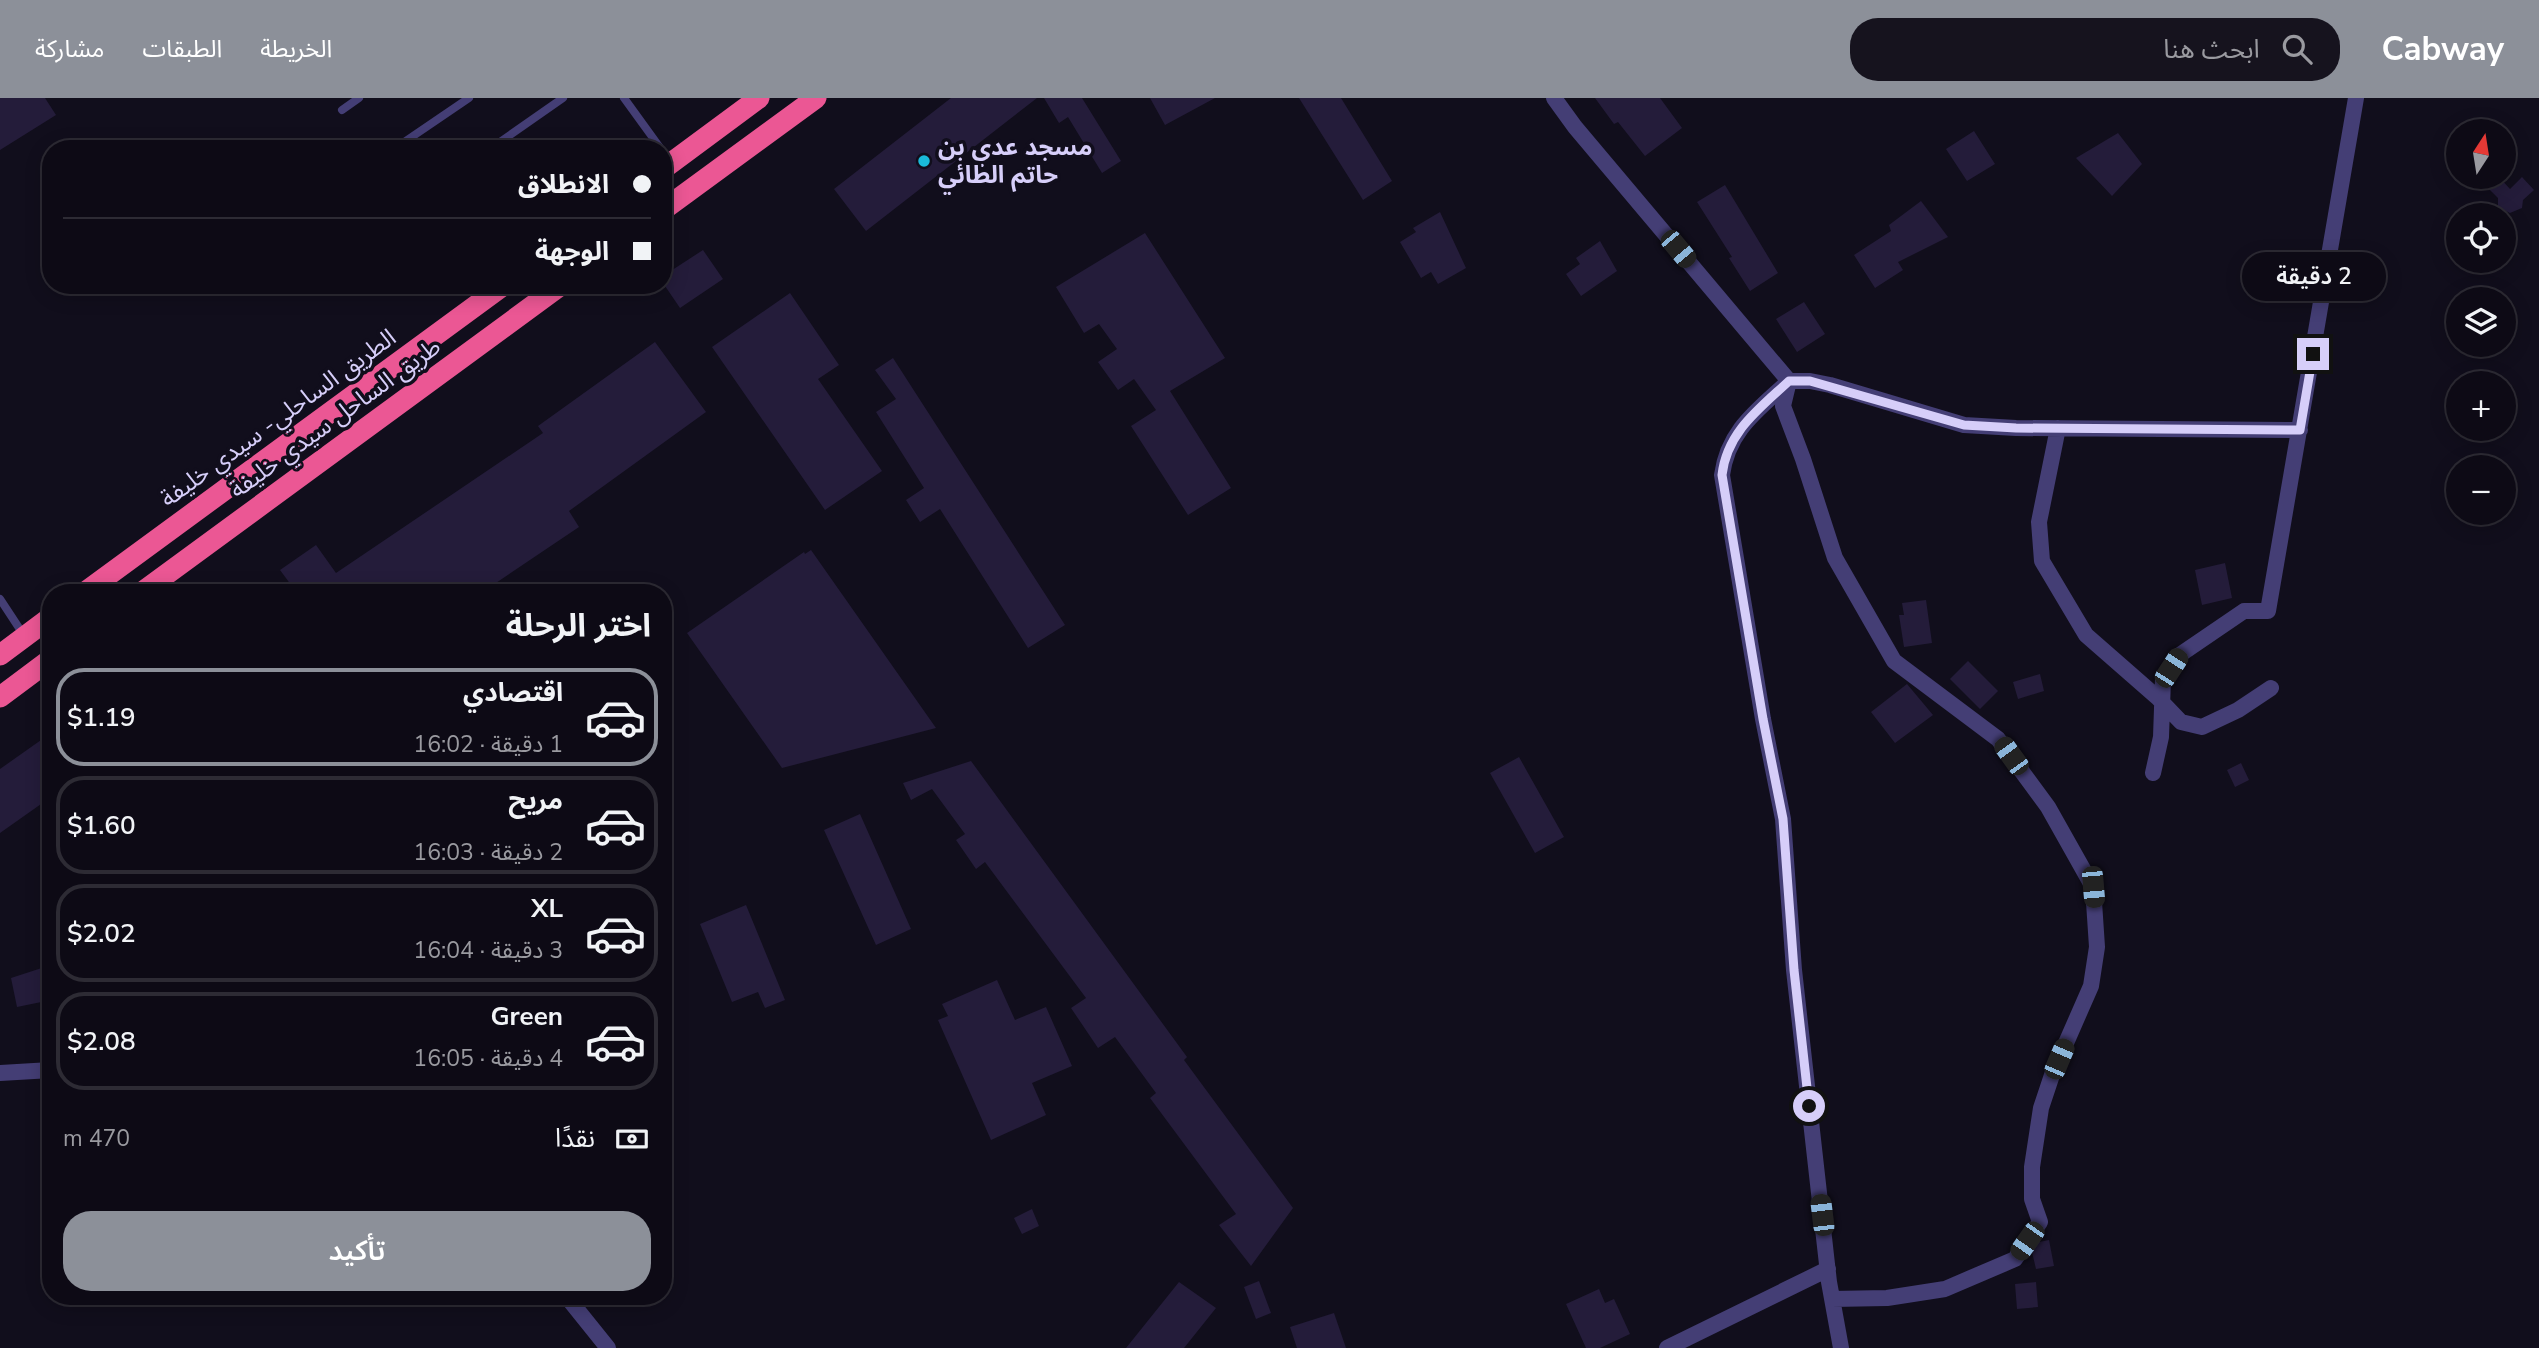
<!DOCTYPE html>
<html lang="ar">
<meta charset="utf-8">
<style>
:root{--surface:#0d0a15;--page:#16131e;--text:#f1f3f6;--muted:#9a9aa0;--line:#2d2b34;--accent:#8c9099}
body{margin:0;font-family:"Nunito Sans","Noto Sans Arabic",sans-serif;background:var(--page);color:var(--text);direction:rtl;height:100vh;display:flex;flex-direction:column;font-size:26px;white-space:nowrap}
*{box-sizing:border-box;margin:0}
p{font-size:23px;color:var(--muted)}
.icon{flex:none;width:38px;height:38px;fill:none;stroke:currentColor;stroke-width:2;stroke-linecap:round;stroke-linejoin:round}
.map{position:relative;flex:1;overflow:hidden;direction:ltr}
.drawer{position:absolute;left:42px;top:486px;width:630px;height:721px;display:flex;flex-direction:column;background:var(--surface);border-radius:28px;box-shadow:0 4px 18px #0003,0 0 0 2px var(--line);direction:rtl}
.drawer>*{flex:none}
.guide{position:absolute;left:42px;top:42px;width:630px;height:154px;border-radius:28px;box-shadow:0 4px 18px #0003,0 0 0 2px var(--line);direction:rtl;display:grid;align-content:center;height:154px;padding:0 21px;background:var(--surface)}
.needle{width:46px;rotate:12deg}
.tools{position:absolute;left:2446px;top:21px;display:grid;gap:14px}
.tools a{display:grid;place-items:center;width:70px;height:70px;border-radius:50%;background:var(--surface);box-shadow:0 4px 18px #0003,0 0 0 2px var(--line);font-size:35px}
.end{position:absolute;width:32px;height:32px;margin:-16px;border:9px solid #d6cef9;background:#111;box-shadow:0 0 0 4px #111}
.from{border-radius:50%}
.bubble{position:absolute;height:49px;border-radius:24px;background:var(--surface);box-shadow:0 4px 18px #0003,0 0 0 2px var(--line);font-size:23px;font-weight:600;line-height:49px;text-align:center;direction:rtl}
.car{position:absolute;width:21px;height:42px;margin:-21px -10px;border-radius:9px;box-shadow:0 0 5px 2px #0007;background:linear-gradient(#222 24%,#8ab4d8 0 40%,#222 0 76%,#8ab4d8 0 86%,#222 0)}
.guide b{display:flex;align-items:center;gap:24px;height:66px;font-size:26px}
.guide b+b{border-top:2px solid var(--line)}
.guide i{width:18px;height:18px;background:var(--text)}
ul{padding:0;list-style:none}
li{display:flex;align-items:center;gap:21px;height:98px;margin:0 14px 10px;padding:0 7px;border:4px solid var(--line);border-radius:28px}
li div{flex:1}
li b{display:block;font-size:26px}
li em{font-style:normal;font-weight:600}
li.active{border-color:var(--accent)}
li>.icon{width:63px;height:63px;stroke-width:1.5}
h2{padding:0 21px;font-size:32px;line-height:84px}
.pay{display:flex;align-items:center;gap:18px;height:77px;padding:0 21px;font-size:26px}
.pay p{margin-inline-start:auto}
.cta{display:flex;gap:14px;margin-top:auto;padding:14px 21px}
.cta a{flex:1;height:80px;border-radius:28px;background:var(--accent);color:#fff;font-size:28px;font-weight:600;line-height:80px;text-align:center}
header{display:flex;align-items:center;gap:42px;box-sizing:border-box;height:98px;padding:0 35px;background:var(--accent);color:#fff}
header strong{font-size:33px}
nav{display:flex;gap:38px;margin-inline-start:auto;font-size:24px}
.search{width:490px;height:63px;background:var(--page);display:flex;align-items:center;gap:18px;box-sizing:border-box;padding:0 24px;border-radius:28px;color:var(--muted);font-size:26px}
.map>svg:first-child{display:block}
.building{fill:#241c3a}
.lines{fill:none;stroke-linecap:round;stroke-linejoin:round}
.lane{stroke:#443e75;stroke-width:8}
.street{stroke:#443e75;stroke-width:16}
.highway{stroke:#eb5794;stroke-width:21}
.route{stroke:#d6cef9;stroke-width:9}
.poi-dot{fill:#1abad9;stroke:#110e1c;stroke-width:2.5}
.labels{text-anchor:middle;stroke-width:7;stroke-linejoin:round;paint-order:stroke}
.poi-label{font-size:24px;font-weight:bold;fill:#d6cef9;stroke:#110e1c;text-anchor:start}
.street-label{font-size:24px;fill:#d6cef9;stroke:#110e1c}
</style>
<header>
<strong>Cabway</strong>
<div class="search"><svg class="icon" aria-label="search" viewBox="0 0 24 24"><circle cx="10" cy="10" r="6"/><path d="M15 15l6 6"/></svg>ابحث هنا</div>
<nav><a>الخريطة</a><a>الطبقات</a><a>مشاركة</a></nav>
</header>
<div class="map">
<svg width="2539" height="1250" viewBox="0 0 2539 1250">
<rect width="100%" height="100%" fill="#110e1c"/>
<path class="building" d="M0,0h45l11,17 -56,35z
M951,0h86l-171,133 -32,-42z
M1044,0h38l39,63 -19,12 -34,-56 -9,6z
M1150,0h65l-50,27z
M1299,0h42l51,83 -29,19z
M1595,0h65l22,30 -37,28 -27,-34 -4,2z
M1974,33l21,33 -28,17 -21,-32z
M2118,35l24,31 -30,32 -36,-38z
M2495,79h4l11,12 12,-12 12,13 -11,10 -1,8 -12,5 -12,-6v-9l-13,-13z
M1725,87l53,88 -28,18 -21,-33 3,-1 -35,-55z
M1921,103l27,36 -50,25 5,8 -28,18 -21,-33 37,-24 -2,-6z
M1440,114l26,56 -28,16 -7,-12 -10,6 -21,-36 16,-10 -3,-4z
M1145,135l80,125 -55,33 61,97 -43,27 -57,-89 25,-16 -22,-31 -16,11 -20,-28 19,-13 -18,-25 -15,9 -28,-46z
M1600,143l17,30 -36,25 -15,-22 14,-10 -4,-6z
M703,152l20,29 -43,29 -17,-25v-7z
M790,195l49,72 -21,14 64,92 -57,39 -113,-163z
M1804,204l21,32 -28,18 -21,-33z
M655,244l51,70 -137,99 10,16 -98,66h-184l-17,-23 36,-25 20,28 207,-140 -5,-7z
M893,260l172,267 -37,23 -88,-139 -20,13 -14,-22 18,-12 -48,-76 20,-13 -21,-29z
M811,452l125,178 -154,40 -95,-135 117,-81 1,2z
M2225,465l7,35 -30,7 -7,-35z
M1926,502l6,43 -28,4 -5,-32h5l-2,-12z
M1968,563l30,30 -18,18 -30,-30z
M2040,576l4,17 -26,8 -5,-17z
M1907,586l26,31 -38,28 -24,-31z
M51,635v64l-51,36v-64z
M1519,659l45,80 -29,16 -45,-80z
M971,663l216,296 -3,3 109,148 -42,58 -32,-41 17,-11 -86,-116 6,-5 -41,-56 -17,11 -27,-40 15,-10 -101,-136 -9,7 -20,-29 9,-6 -33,-45 -21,11 -8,-17z
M2241,665l8,17 -14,7 -8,-17z
M860,716l51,115 -35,16 -52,-115z
M746,807l39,95 -20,8 -7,-16 -26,10 -32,-78z
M51,867v35l-34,7 -6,-29z
M997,882l18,40 31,-13 26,59 -40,17 14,32 -55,25 -53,-120 10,-4 -6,-12z
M1032,1111l7,17 -17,8 -8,-16z
M2049,1142l5,26 -18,3 -4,-17 7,-10z
M1259,1183l12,32 -15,6 -12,-32z
M1179,1184l37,26 -32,40h-58z
M2036,1184l2,25 -21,2 -2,-25z
M1599,1191l6,14 9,-4 16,35 -30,14h-14l-20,-44z
M1334,1215l12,35h-49l-7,-21z"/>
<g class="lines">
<path class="lane" d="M624,0l37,51
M342,12l17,-12
M394,51l75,-51
M490,51l73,-51
M0,501l25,38"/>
<path class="street" d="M1554,0l21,29 214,254
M1789,283l-6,25 20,53 32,99 59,103 104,78 50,68 45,80 4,60 -6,39 -39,89 -11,33 -9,59v32l8,23 -25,37 -70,30 -58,9 -55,1
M2058,330l-19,94 3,39 44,74 72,63 23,24 21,5 36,-17 33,-22
M2153,675l8,-36 2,-58 15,-23 66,-45h24l88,-513
M0,975l51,-3
M567,1199l41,51
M1667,1250l161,-79
M1841,1250l-12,-66 -35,-312 -11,-151 -20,-100 -41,-244c6,-45 36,-65 67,-94h21l20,4 134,40 52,3 284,2"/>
<path class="highway" d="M663,71l96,-71
M663,112l153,-112
M84,495l420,-308
M141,495l420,-308
M0,557l51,-38
M0,599l51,-38"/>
</g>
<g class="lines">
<path class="route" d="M1809,1008l-15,-136 -11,-151 -20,-100 -41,-244c5,-43 37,-66 67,-94h21l154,44 52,3 284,2 13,-76"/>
</g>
<circle class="poi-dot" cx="924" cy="63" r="7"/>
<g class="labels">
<g class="poi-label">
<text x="938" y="57">مسجد عدي بن<tspan x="938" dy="28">حاتم الطائي</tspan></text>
</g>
<g class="street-label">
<text transform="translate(278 320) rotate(-36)" y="8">الطريق الساحلي- سيدي خليفة</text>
<text transform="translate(335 320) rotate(-36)" y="8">طريق الساحل سيدي خليفة</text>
</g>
</g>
</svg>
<div class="tools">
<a><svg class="needle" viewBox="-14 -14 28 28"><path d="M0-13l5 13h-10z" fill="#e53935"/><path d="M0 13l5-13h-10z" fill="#9a9aa0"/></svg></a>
<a><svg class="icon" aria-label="locate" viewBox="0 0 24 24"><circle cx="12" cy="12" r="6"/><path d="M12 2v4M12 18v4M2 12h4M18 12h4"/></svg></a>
<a><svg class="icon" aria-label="layers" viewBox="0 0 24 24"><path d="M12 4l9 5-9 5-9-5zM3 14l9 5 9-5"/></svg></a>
<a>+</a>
<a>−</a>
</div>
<i class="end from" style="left:1809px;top:1008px"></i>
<i class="end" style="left:2313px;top:256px"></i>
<div class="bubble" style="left:2242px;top:154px;width:144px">2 دقيقة</div>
<i class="car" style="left:1678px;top:151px;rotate:140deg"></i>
<i class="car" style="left:2171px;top:570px;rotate:33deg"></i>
<i class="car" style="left:2011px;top:658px;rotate:324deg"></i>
<i class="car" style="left:2093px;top:789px;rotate:175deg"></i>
<i class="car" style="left:2059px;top:961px;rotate:23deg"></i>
<i class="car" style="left:1822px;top:1117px;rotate:353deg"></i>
<i class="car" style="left:2027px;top:1143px;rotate:215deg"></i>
<div class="guide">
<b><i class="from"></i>الانطلاق</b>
<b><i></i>الوجهة</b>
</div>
<section class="drawer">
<h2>اختر الرحلة</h2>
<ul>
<li class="active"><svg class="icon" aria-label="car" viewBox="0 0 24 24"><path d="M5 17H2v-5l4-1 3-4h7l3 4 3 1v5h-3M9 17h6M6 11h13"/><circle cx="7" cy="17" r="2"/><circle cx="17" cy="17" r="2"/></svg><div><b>اقتصادي</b><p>1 دقيقة · 16:02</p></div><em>$1.19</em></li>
<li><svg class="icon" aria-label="car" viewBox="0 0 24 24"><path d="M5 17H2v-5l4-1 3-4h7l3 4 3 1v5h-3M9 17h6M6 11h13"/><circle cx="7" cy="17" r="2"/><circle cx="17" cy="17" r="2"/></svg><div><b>مريح</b><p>2 دقيقة · 16:03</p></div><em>$1.60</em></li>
<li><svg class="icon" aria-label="car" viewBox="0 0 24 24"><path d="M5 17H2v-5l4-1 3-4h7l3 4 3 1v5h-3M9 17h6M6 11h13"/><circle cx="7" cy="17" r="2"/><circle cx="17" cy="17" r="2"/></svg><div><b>XL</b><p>3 دقيقة · 16:04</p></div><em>$2.02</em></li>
<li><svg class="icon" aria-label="car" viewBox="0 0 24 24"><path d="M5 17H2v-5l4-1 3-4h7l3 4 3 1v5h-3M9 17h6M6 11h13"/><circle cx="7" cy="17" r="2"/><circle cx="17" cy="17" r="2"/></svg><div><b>Green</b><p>4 دقيقة · 16:05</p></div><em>$2.08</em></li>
</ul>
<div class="pay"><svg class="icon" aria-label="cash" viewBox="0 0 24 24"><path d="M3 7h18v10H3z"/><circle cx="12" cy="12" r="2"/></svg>نقدًا<p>470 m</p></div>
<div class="cta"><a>تأكيد</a></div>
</section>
</div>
